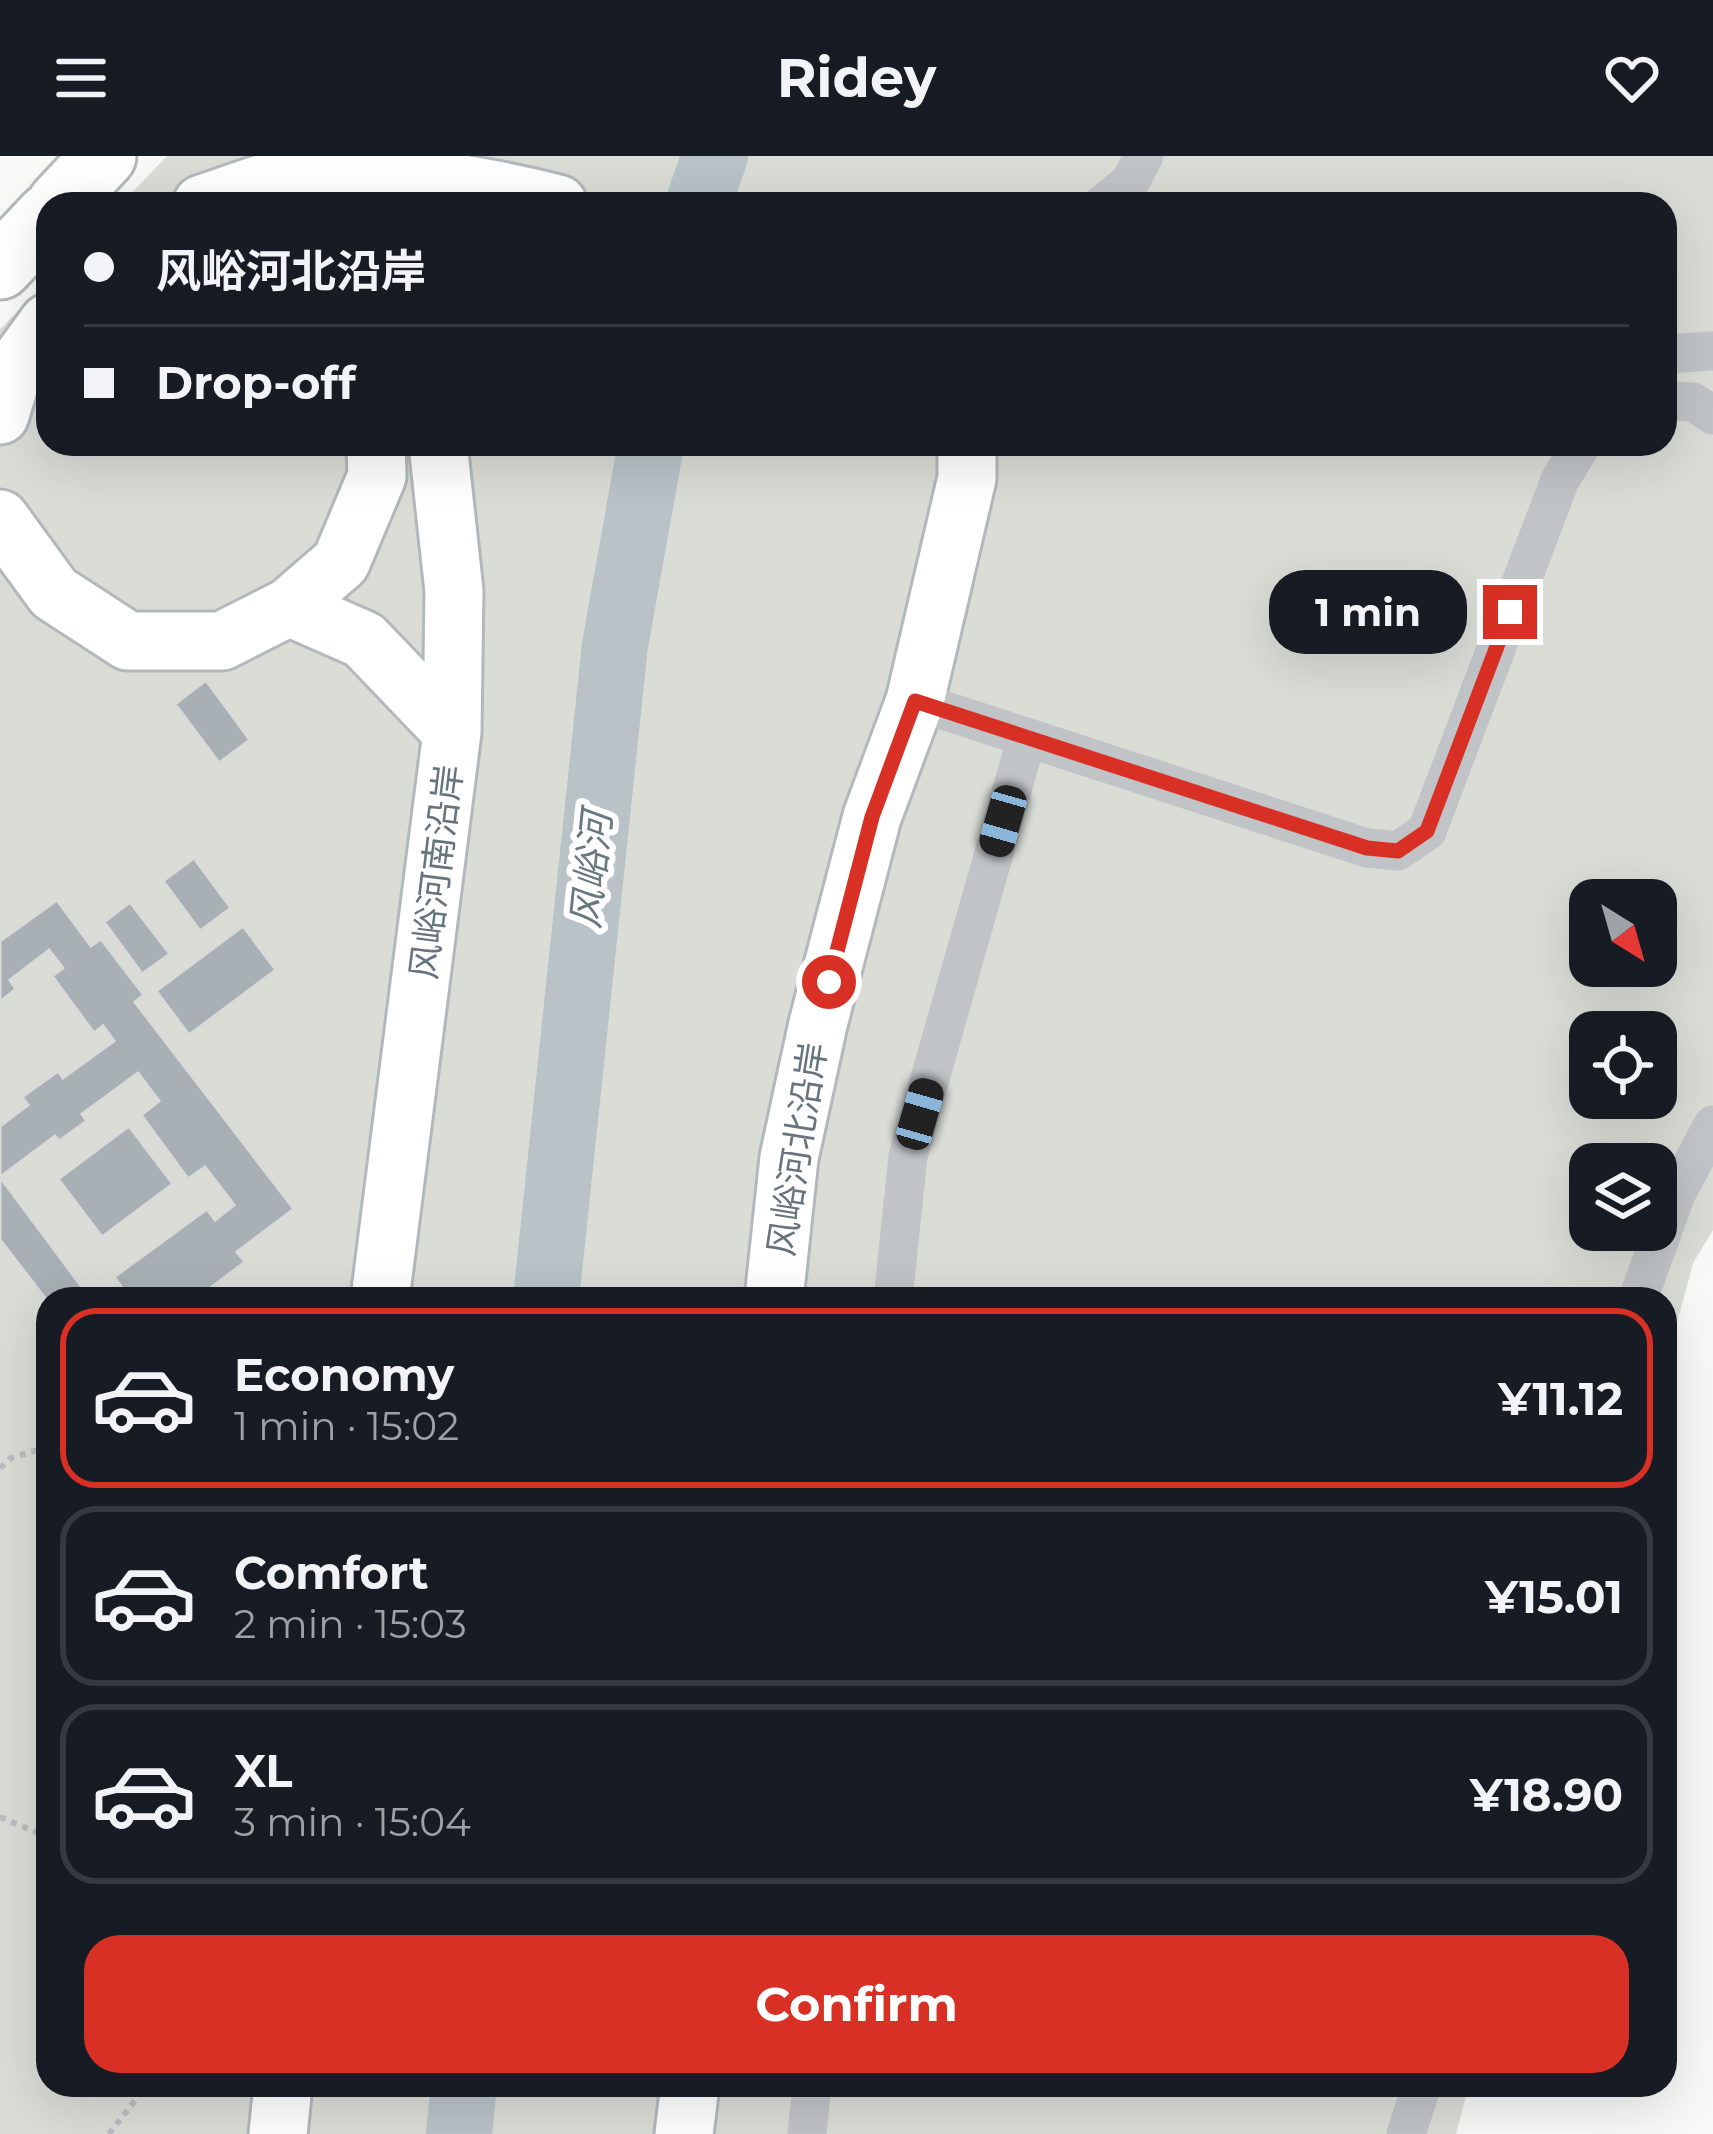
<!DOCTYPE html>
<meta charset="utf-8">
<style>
:root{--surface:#171b24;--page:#242831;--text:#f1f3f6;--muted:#9ea1a6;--line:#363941;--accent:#d93025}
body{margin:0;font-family:Montserrat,"Noto Sans SC",sans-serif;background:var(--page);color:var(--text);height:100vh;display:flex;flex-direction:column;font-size:45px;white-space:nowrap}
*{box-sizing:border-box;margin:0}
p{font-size:39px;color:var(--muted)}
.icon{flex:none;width:66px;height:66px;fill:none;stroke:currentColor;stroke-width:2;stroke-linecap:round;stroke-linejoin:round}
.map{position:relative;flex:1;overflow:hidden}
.details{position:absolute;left:36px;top:1131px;width:1641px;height:810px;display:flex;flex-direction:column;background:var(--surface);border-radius:36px;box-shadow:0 12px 48px #0002}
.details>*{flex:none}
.top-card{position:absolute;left:36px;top:36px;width:1641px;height:264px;border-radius:36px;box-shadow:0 12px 48px #0002;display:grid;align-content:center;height:264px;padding:0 48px;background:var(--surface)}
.needle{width:78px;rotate:143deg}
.controls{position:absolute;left:1569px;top:723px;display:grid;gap:24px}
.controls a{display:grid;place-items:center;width:108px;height:108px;border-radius:24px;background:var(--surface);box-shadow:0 12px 48px #0002;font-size:60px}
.end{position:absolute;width:54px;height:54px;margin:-27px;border:15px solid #d93025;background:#fff;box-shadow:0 0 0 6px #fff}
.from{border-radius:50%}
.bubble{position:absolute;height:84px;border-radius:36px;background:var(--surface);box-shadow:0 12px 48px #0002;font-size:39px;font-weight:700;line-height:84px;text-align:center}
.car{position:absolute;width:36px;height:72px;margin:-36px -18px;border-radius:15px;box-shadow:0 0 9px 3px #0007;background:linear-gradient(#222 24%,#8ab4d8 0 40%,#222 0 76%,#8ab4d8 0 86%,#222 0)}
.top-card b{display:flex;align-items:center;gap:42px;height:114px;font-size:45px}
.top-card b+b{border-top:3px solid var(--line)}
.top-card i{width:30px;height:30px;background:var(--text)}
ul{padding:21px 0 0;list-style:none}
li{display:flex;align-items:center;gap:36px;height:180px;margin:0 24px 18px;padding:0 24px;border:6px solid var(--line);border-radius:36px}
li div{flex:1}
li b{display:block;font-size:45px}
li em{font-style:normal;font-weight:700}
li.active{border-color:var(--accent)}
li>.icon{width:108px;height:108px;stroke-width:1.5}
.cta{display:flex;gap:24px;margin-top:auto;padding:24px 48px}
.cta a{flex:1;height:138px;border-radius:36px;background:var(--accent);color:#fff;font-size:48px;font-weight:700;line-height:138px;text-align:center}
header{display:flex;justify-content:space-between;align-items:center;height:156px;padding:0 48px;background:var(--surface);font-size:54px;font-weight:700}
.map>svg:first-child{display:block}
.green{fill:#d9ddd6;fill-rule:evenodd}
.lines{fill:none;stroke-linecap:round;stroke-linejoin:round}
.river{stroke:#b9c3c7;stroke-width:66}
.building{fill:#a8afb5;stroke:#dadad9;stroke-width:3}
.secondary-casing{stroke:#b3b8bc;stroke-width:63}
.primary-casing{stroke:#b4b8bb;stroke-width:69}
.path{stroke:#babdbf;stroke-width:6;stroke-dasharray:6 6;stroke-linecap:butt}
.street{stroke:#c0c4c7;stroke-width:39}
.secondary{stroke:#fff;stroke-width:57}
.primary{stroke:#fff;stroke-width:63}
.route{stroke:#d93025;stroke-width:15}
.labels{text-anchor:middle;stroke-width:12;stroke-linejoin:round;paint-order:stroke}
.street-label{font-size:36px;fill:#66747e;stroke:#fff}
.water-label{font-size:39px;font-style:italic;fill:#67797f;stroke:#fff}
</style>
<header><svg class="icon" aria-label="menu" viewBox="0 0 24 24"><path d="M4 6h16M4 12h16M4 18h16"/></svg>Ridey<svg class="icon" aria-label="heart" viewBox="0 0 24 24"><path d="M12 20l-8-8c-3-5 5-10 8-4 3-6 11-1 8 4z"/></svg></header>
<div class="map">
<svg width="1713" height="1978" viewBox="0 0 1713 1978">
<rect width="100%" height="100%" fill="#f8f8f6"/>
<path class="green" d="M167,0h1546v1074l-20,33 -28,105v-69h-1617v786h1421l-13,49h-1456v-1805l48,-49v164h1617v-240h-1544zM1590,744h66v66h-66zM1590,876h66v66h-66zM1590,1008h66v66h-66z"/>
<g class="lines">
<path class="river" d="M698,48l17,-48
M546,1143l69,-654 36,-201
M459,1978l5,-49"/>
</g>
<path class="building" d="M206,524l44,60 -31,23 -44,-59z
M194,702l37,50 -31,23 -37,-50z
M57,744l34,46 10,-7 43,56 -9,7 159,207 -57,43 8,10 -49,37h-90l16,-11 -8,-11 93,-68 8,11 19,-15 -29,-38 -17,12 -47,-64 18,-14 -21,-28 -56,41 5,7 -28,20 -4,-5 -55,41 91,122 -43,3 -48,-62v-114l28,-21 -6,-8 36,-26 5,7 51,-37 -11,-15 -9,7 -42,-57 11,-8 -14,-18 -39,30 6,9 -16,13v-61z
M130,746l40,52 -28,20 -38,-52z
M243,770l33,44 -87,65 -33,-44z
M129,970l44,58 -71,53 -44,-58z"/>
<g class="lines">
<defs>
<path id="secondary" d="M202,48c29,-9 59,-22 88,-28 65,-14 202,11 268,28
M0,259l13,-44 35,-48
M0,363l54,74 74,48h94l67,-34 52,-45 36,-86 -1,-32
M289,451l75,33 88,92
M380,1143l72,-567 2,-141 -16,-147
M774,1143l15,-141 29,-134 54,-207 43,-116 52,-223v-34
M278,1978l5,-49
M684,1978l6,-49"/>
<path id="primary" d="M59,48l45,-48
M0,111l48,-51"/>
</defs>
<use href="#secondary" class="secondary-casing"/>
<use href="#primary" class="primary-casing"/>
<path class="path" d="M0,1312l11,-10 37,-11
M0,1661l48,20
M109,1978l38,-49"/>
<path class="street" d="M1103,48l27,-22 14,-26
M1665,198l48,-3
M1665,245l28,1 20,13
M915,545l452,147 31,3 29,-20 133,-351 22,-36
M893,1143l15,-143 119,-419
M1638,1143l38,-105 37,-69
M807,1978l5,-49
M1406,1978l16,-49"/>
<use href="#secondary" class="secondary"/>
<use href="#primary" class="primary"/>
</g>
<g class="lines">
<path class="route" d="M829,826l43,-165 43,-116 452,147 31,3 29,-20 83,-219"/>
</g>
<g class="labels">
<g class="street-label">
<text transform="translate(436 716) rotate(-83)" y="13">风峪河南沿岸</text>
<text transform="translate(797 993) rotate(-81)" y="13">风峪河北沿岸</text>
</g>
<g class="water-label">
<text transform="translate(591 714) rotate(-84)" y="14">风峪河</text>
</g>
</g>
</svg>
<div class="controls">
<a><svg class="needle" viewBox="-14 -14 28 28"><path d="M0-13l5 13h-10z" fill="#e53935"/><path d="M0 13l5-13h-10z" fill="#9ea1a6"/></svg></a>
<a><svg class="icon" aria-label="locate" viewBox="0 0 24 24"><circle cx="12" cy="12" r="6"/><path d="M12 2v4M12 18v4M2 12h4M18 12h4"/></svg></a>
<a><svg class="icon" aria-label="layers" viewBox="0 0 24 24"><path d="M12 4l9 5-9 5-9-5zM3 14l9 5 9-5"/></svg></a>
</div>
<i class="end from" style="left:829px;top:826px"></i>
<i class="end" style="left:1510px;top:456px"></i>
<div class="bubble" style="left:1269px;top:414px;width:198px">1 min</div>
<i class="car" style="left:1003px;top:665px;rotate:196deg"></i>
<i class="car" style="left:920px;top:958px;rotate:16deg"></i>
<div class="top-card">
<b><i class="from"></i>风峪河北沿岸</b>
<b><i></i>Drop-off</b>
</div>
<section class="details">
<ul>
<li class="active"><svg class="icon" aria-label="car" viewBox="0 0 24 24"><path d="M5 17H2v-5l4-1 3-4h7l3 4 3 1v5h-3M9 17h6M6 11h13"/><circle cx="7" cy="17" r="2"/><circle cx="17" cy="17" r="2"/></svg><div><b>Economy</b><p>1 min · 15:02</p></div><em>¥11.12</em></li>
<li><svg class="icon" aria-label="car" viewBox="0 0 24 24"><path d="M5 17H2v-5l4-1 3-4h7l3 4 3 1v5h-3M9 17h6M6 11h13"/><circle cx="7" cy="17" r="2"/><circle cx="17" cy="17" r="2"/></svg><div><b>Comfort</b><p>2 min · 15:03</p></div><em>¥15.01</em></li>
<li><svg class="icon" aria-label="car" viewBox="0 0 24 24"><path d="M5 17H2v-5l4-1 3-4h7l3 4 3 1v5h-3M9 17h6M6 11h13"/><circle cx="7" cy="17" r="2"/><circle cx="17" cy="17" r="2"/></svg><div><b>XL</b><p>3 min · 15:04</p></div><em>¥18.90</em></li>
</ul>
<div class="cta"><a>Confirm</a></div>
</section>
</div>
